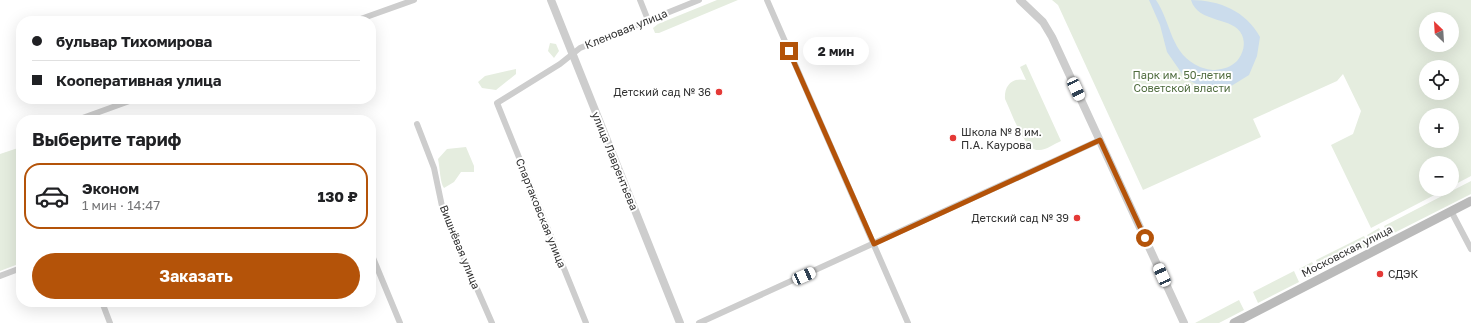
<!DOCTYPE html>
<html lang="ru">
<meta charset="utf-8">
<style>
:root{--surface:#fff;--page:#f6f6f6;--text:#202124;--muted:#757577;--line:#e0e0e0;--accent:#b45309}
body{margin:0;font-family:"Golos Text",sans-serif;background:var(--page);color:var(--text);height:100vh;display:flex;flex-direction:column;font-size:15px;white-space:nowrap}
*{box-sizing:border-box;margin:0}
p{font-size:13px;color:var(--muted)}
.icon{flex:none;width:22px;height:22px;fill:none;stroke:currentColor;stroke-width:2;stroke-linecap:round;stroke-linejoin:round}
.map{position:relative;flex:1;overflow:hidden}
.panel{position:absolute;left:16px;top:115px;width:360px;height:192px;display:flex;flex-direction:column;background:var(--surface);border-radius:16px;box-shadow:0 4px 16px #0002}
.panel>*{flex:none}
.banner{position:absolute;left:16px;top:16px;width:360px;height:88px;border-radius:16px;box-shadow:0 4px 16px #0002;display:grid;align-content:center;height:88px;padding:0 16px;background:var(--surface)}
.needle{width:26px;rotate:335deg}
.fabs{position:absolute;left:1419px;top:12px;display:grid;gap:8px}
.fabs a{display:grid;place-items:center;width:40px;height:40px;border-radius:50%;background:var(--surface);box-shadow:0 4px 16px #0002;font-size:20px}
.end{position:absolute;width:18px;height:18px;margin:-9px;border:5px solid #b45309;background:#fff;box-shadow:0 0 0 2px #fff}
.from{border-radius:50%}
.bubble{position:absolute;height:28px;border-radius:14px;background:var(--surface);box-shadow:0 4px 16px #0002;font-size:13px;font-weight:700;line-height:28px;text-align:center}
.car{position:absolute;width:12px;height:24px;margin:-12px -6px;border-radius:5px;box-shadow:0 0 3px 1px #0007;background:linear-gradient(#fff 24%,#345 0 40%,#fff 0 76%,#345 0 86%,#fff 0)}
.banner b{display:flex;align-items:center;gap:14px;height:38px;font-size:15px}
.banner b+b{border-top:1px solid var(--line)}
.banner i{width:10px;height:10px;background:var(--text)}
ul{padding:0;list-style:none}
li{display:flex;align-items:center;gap:12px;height:66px;margin:0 8px 6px;padding:0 8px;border:2px solid transparent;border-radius:16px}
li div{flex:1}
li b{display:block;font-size:15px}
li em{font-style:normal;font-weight:700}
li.selected{border-color:var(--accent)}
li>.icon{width:36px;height:36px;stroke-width:1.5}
h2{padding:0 16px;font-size:18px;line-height:48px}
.button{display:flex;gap:8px;margin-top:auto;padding:8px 16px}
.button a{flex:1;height:46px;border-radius:24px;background:var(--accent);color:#fff;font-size:16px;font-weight:700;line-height:46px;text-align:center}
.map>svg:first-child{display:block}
.green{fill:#e5eddf;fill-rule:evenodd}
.water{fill:#cbdcec}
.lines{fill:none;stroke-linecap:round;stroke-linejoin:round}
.minor{stroke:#cdcdcd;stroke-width:6}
.tertiary{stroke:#cdcdcd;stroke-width:8}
.secondary{stroke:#bababa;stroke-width:9}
.route{stroke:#b45309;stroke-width:5}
.poi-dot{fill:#e43936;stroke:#fff;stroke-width:1.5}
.labels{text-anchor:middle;stroke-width:4;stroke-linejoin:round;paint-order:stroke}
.street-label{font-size:11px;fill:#303030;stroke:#fff}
.park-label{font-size:11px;fill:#4f6c3e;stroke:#fff}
.poi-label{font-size:11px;fill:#303030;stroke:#fff;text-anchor:end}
</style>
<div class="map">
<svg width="1471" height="323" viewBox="0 0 1471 323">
<rect width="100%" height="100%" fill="#fff"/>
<path class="green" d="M717,0h21l-79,33h-4l-2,-5 5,-4z
M1052,0h419v176l-19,10v-23h-26v26h20l-75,39 -40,-83 22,-11 8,-23 -18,-37 -6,7 -84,38 8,18 -118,53 -85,-185zM1426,19h26v26h-26zM1426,67h26v26h-26zM1426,115h26v26h-26z
M550,43l6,1 3,7 -5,7 -6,-7z
M1026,64l35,77c-7,3 -16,10 -23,9 -14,0 -27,-39 -33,-51 -1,-13 7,-22 21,-19l-6,-13z
M516,69v5l-20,16 -14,-2 -4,-6 7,-6z
M466,147l8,19v6h-13l-7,10 -10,6c-4,-5 -4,-20 -6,-29l9,-10z
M18,148l3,2v113l-21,8v-117z
M1471,181v13l-79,40 -5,-2 -3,-6z
M1379,228l4,7 -1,4 -10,4 -5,-8z
M1364,236l3,6 -1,5 -42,22 -5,-2 -3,-7z
M1312,262l4,7 -1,5 -11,5 -5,-10z
M1294,271l5,11 -41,21 -5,-11z
M1239,300l5,10 -25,13h-24z"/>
<path class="water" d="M1149,0h7c16,24 14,54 44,67 6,2 9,3 15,3 9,-1 16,-3 22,-9 6,-7 9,-17 5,-26 -8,-19 -44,-11 -51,-35 28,0 55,11 69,37l-3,19 -8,19 -21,13 -30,-3 -13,-7 -18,-26 -7,-27z"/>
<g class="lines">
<path class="minor" d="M640,0l8,20
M767,0l141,323
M355,21l59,-21
M77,120l58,-21
M417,124l17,44 9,43 49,112
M1451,211l20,38
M371,253l29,70
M0,276l21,-8
M102,302l8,21
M586,323l-89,-220 63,-39 20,-16 119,-48
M699,323l401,-183"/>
<path class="tertiary" d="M551,0l129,323
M1020,0l23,22 9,15 132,286"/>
<path class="secondary" d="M1234,323l237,-122"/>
</g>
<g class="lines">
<path class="route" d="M789,51l85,193 226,-104 45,98"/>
</g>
<g class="poi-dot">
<circle cx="719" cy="92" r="4"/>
<circle cx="953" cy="138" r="4"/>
<circle cx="1077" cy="218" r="4"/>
<circle cx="1380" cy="274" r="4"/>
</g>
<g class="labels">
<g class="street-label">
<text transform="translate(626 29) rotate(-22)" y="4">Кленовая улица</text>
<text transform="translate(615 161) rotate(68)" y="4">улица Лаврентьева</text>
<text transform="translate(541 213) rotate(68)" y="4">Спартаковская улица</text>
<text transform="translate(460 247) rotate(68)" y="4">Вишнёвая улица</text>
<text transform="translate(1347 251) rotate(-27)" y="4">Московская улица</text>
</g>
<g class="park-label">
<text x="1182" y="79">Парк им. 50-летия<tspan x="1182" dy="13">Советской власти</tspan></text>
</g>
<g class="poi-label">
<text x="711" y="96">Детский сад № 36</text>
<text x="961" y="136" text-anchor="start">Школа № 8 им.<tspan x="961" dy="13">П.А. Каурова</tspan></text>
<text x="1069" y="222">Детский сад № 39</text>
<text x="1388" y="278" text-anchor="start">СДЭК</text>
</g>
</g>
</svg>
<div class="fabs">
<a><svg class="needle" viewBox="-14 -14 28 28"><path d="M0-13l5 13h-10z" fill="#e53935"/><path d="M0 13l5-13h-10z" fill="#757577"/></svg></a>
<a><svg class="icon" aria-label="locate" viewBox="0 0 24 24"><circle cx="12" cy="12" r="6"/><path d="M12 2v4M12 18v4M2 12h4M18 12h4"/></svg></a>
<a>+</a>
<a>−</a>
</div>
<i class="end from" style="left:1145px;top:238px"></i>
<i class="end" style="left:789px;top:51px"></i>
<div class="bubble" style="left:803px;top:37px;width:66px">2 мин</div>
<i class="car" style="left:1076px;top:89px;rotate:155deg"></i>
<i class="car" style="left:1162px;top:275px;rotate:336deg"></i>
<i class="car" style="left:804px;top:276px;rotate:66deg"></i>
<div class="banner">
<b><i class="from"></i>бульвар Тихомирова</b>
<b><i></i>Кооперативная улица</b>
</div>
<section class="panel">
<h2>Выберите тариф</h2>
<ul>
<li class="selected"><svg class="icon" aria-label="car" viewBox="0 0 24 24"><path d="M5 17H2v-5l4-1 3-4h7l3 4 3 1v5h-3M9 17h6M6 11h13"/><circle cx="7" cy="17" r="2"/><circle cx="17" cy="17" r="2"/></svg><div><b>Эконом</b><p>1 мин · 14:47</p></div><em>130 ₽</em></li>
</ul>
<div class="button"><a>Заказать</a></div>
</section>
</div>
